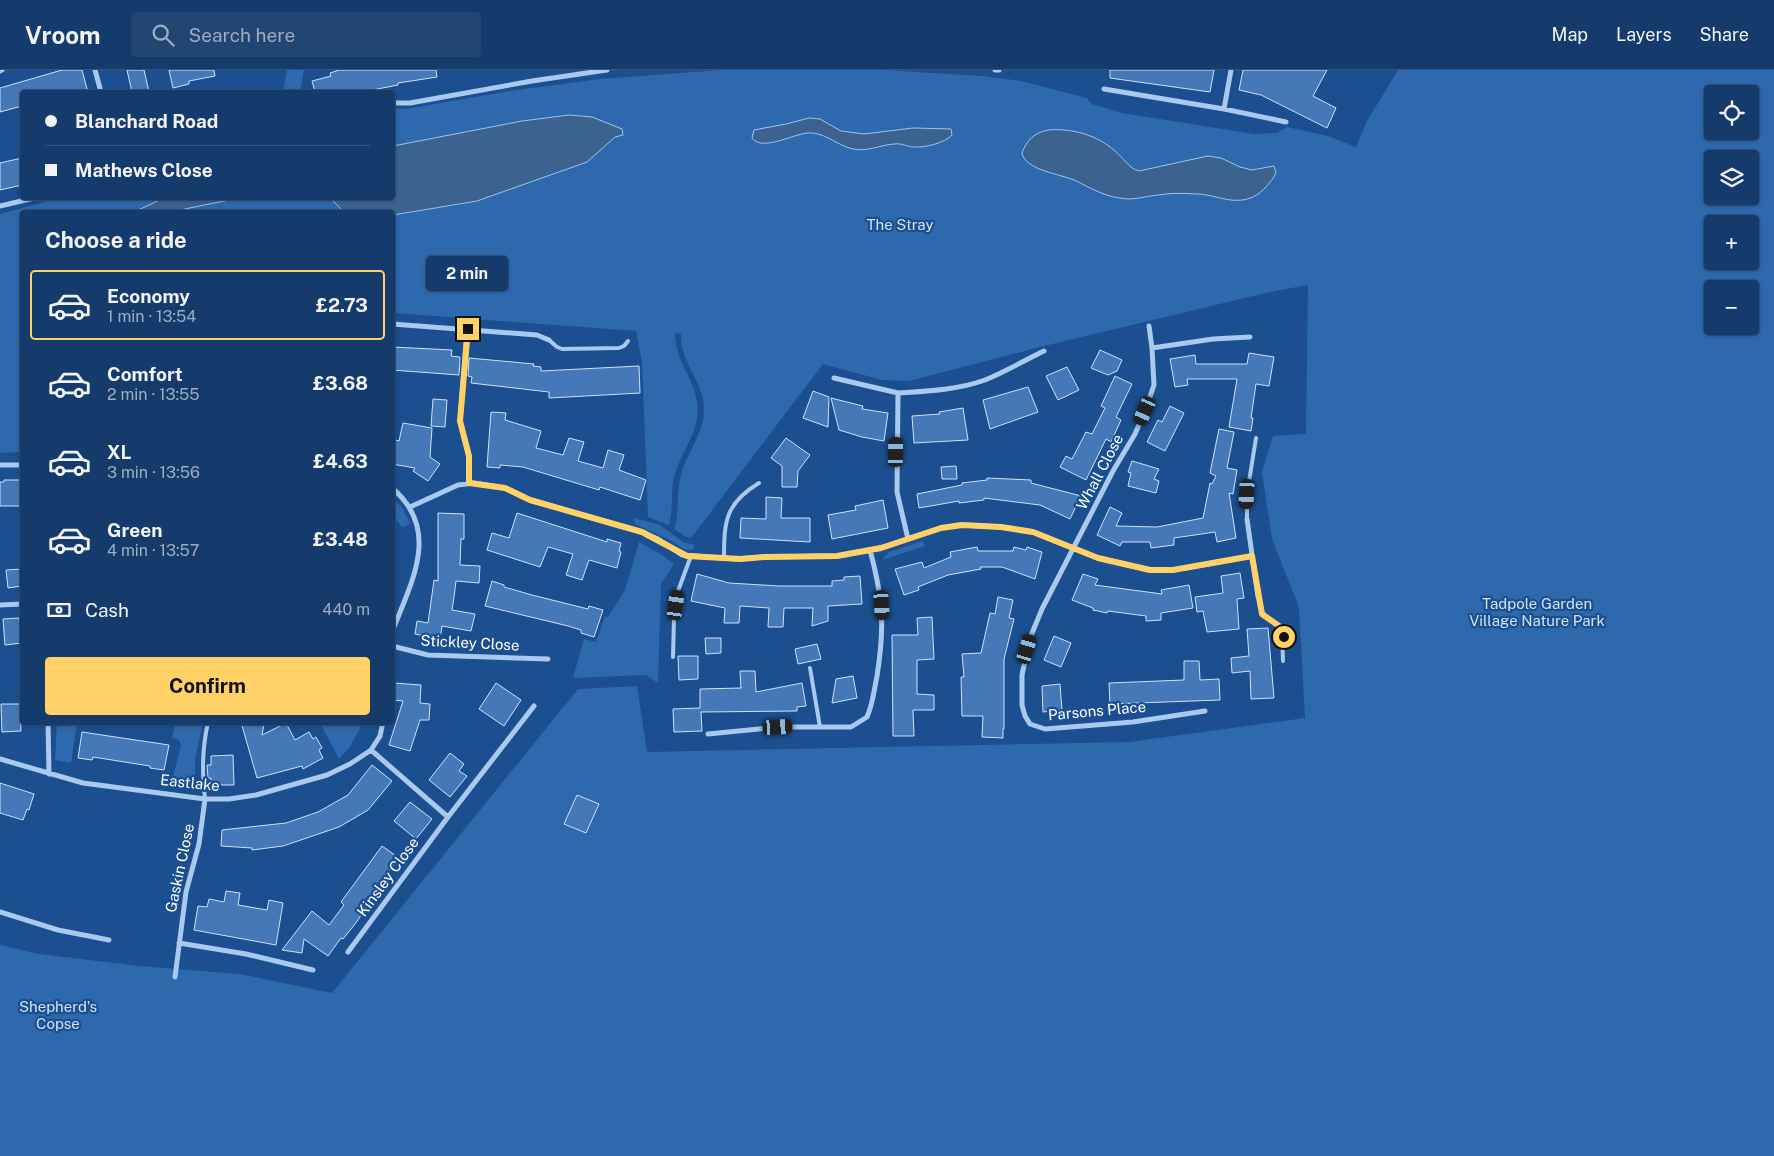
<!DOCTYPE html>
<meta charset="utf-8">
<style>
:root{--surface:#143b6b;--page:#214673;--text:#f1f3f6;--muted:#9dadc1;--line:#33557e;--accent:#ffd166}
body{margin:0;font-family:"Public Sans",sans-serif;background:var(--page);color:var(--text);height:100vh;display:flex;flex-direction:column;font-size:19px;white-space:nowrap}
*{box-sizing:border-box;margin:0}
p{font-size:16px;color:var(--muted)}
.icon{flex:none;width:28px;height:28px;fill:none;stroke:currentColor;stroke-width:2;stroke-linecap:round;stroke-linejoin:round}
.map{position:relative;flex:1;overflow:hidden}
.panel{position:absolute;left:20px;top:140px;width:375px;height:515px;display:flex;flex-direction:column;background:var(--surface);border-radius:5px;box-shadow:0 1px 4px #0004,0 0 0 1px var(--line)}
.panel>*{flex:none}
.hud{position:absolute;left:20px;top:20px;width:375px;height:110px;border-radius:5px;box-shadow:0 1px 4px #0004,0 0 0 1px var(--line);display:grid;align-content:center;height:110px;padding:0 25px;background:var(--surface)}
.tools{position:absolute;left:1704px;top:15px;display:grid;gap:10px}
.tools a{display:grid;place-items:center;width:55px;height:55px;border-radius:5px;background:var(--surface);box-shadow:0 1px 4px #0004,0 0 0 1px var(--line);font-size:25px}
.end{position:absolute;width:22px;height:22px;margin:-11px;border:6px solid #ffd166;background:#111;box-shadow:0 0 0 2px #111}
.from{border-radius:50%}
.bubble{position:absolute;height:35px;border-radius:5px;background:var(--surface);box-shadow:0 1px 4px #0004,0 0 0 1px var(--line);font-size:16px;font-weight:700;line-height:35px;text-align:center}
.car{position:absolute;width:15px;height:30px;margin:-15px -8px;border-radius:6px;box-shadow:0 0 4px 1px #0007;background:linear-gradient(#222 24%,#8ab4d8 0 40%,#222 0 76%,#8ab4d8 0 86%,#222 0)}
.hud b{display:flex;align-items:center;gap:18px;height:48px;font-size:19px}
.hud b+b{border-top:1px solid var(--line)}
.hud i{width:12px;height:12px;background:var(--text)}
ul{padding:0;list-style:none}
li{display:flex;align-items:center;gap:15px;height:70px;margin:0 10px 8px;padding:0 15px;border:2px solid transparent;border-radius:5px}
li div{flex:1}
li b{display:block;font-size:19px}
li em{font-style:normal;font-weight:700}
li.on{border-color:var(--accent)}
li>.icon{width:45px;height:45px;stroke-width:1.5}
h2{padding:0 25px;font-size:22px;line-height:60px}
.pay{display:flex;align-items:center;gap:12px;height:55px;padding:0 25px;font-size:19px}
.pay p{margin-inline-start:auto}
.cta{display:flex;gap:10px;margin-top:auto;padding:10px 25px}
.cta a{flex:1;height:58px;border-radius:5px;background:var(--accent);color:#111;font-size:20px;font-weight:700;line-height:58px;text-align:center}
header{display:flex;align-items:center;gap:30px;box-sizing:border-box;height:70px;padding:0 25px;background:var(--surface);border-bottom:1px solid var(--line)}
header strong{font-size:24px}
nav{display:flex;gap:28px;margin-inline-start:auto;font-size:18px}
.search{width:350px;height:45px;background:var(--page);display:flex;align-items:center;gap:12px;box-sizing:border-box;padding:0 18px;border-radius:5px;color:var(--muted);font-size:19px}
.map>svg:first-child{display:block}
.green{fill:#2e69ad;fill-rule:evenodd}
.water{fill:#3c6290;stroke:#9cc4f0}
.building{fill:#4478b7;stroke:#cfe3fa}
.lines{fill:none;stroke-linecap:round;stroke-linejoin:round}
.service{stroke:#a9c9ee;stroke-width:4}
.minor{stroke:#a9c9ee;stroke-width:5}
.route{stroke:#ffd166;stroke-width:6}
.labels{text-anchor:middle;stroke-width:4.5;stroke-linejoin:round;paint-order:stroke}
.park-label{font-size:15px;fill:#cfe3fa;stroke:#1b4f8f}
.street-label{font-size:15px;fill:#fff;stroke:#1b4f8f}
</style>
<header>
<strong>Vroom</strong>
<div class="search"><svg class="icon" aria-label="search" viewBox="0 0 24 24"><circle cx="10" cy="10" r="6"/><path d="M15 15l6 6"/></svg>Search here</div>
<nav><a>Map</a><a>Layers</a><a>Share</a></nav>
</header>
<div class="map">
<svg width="1774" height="1086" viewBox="0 0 1774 1086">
<rect width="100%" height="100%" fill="#1b4f8f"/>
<path class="green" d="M287,0h17l-4,22h-17z
M721,0h163l98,6 39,5 66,17 5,6 30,9 132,21 23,-1 10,-6 41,9 28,11 11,-26 31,-51h376v1086h-1774v-211l39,9 100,12 101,8 92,19 246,-304 59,-3 10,66 482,-10 176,-24 -6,-111 -27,-68 -10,-67 11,-36 33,-2 2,-149 -38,7 -230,55 -131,34 -27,-1 -59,-16 -132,174 -5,-1 -12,-8c6,-17 2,-33 6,-50 6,-28 29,-49 23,-80 -5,-23 -23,-40 -22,-65l-6,-1c1,30 18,42 22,69 5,31 -20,52 -24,81 -2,14 0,27 -4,42l-21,-8 -6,-155 -6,-31 -243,-18 -1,-101h-370v240l-22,1v-239l60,-16h332l1,-90 13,1 104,-18 90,-12zM1712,24h38v37h-38zM1712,89h38v37h-38zM1712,154h38v37h-38zM1712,219h38v37h-38z
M393,428l10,11 7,15 -8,3 -9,-11z
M634,448l26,7 23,17 12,3 -3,5 -8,-1 -14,-9 -35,-16z
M923,471l2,5 -43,14 7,-8z
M639,472l23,13 12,9 -13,20 -3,99 -12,-8 -73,3 11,-39 12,3 9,-26 3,1 17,-27z
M57,653h20l-6,40 -16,-3z
M175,653h28l-8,36v22l-22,-4 8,-32 -2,-5 -7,-2z
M320,653h43l-14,25 -10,11z"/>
<path class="water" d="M569,45l23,2 30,12 1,6 -8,2 -28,25 -110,39 -84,14 -1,-3h-48l-14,-14h62l1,-52 129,-25z
M809,48l11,1 21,12 23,3 49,-6 38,1 1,6c-7,8 -28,13 -39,12 -7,-1 -12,-4 -19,-3 -14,1 -27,8 -41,5 -14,-3 -25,-14 -40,-16 -17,-2 -49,20 -61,5l2,-8 32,-6z
M1048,60c24,-2 49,5 67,21 9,7 13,17 24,20l69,-15 13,2 19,9 12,3 22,-4 2,7c-4,8 -14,20 -23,24 -21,9 -37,-3 -57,-3 -12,-1 -26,-1 -38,1 -13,1 -24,6 -38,3 -17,-2 -31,-11 -46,-18 -14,-6 -49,-10 -52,-27 5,-13 12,-20 26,-23z
M164,128h75l-69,14h-36z"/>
<path class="building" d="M62,0h20l5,19 -14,3h-51v14l-22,6v-24z
M127,0h17l5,22h-17z
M169,0h45l1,6 -26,5v3l-16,4z
M339,0h97l1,7 -39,6v2l-36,7h-47l-3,-11 19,-5 -1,-3z
M1110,0h104l-4,22 -100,-14z
M1243,0h84l-14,26 23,12 -9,20 -66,-33 -22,-5z
M22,88v27l-22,5v-27z
M392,277l60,3 -1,6 9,1 -1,18 -67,-5z
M1100,280l22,10 -5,11 -9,4 -17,-7z
M1249,283l25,4 -5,29 -13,-2 -5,34h2l-2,13 -22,-4 8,-48h-50l1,6 -13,2 -5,-28 25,-4 1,9h51z
M469,288l65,6 -1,2 8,1v4l98,-5 1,27 -91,5v-6l-78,-9 1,-6 -4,-1z
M1067,297l12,23 -21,10 -12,-24z
M1115,306l17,8 -16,33 5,3 -10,22 -5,-3 -20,41 -26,-13 6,-11 6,3 14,-27 6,2 13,-26 -4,-2z
M1028,317l10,25 -48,17 -7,-29z
M813,321l16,6 -1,30 -25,-9z
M831,328l32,8 -1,3 26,4 -4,28 -22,-4 -23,-7z
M433,329l14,1 -2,27 -14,-1z
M1170,336l14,7 -19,38 -18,-9 11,-22 4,2z
M963,338l5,32 -54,3 -2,-27 28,-2 -1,-2z
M491,342l15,1 -1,7 36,11 -5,17 27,7 6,-17 15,4 -6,19 25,7 5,-18 16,5 -5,15 27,10 -6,20 -40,-13 -1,3 -76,-23 -23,-2v3l-13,-1z
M403,353l29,5 -2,29 10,7 -12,17 -15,-10 2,-3 -23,-4v-25l7,2z
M1219,359l15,3 -7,36 10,2 -4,24 -4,-1 7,45 -19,4 -2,-10 -41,6v7l-23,3 -1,-6h-28l-2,4 -23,-11 13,-28 12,6 -6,13 41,1 46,-9 7,-35 2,1 4,-8 -6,-3z
M786,368l24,17 -12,16 -1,16h-15v-21l-11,-8z
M1132,391l27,8 -5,10 5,2 -3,12 -28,-7 3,-13 -3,-1z
M956,396l1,13h-15l-1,-12z
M987,408l44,2v3l50,13 -11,23 -30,-14 -56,-7v2l-25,3v-2l-40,7 -2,-14 45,-9v-2l25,-3z
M4,410h18v26h-22v-24h4z
M766,427l16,1 -1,20h29v24l-70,-4 1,-20 25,1z
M883,430l5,28 -56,11 -4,-24 28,-5 -1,-4z
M438,443l26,1v25h-3l-1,26 20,1 -1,17 -23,-2 -2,16 -2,13 23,4 -4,17 -29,-5 -2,13 -25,-5 2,-13 11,2 6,-43 4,1z
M517,443l90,29v-3l14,4 -2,8 2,1 -4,16 -28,-8 -7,20 -16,-5 7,-21 -25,-7 -8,20 -53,-17 5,-17 17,5z
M977,477l1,4h35l1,-4 12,3 1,-3 15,5 -7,27 -33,-12h-22l1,2 -33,6 -30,12 1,3 -15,5 -9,-26 27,-7 2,6 27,-11 -1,-5z
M22,499v17l-14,2 -2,-18z
M1240,503l4,25 -7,1 2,30 -32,3 -4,-21 -6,1 -2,-15 28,-4 -2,-17z
M697,504l32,9 50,3h53v-5l12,-1v-3l16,-1 2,28 -34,2v15l-16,5 1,-18h-29l-1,19h-15l1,-19 -29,-2 -1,17h-15l1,-15 -34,-7z
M1083,504l15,5 -3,6 67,9 -1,-4 28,-5 4,23 -32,5v7l-15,1v-5l-38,-5 -1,2 -14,-3v-2l-21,-8z
M492,511l12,4v2l28,8 56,14 1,-3 14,4 -9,27 -13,-4v-3l-13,-4 -83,-20z
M998,527l15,3 -4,18 5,1 -10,40v70h-1v9l-21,-1 1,-21h-21l-1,-39h3l-2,-23 19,-1 9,-40 5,1z
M932,547l2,42 -17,1v34l17,1v15h-21l1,26h-21l-1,-101h26l-1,-17z
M19,548l3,25 -17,2 -2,-26z
M1268,558l6,70 -23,1 -1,-28 -18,2 -1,-15 18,-2 -2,-27z
M1054,566l17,7 -10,24 -17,-7z
M705,568h16v15l-15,1z
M817,574l4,15 -23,5 -3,-15z
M678,586h20v23l-19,1z
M1184,591h15l1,19 19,-1 1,21 -110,4 -1,-21 75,-3z
M740,601h15l1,21 46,-9 4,23 -9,1v4l-96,1 1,19 -28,1 -1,-23 27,-1v-19l41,-1z
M853,606l4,22 -25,5 4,-24z
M394,613l27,2 -1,18 10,1 -1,16h-9l-10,31 -21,-6 14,-44 -9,-1z
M496,613l25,17 -17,26 -25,-17z
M1060,614l2,26 -19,2 -1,-26z
M1,634h19l1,27 -19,1z
M241,652l23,2 -2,11 24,-12 9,17 14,-8 4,7 3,-2 6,11 -3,2 4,8 -20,11 -1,-3 -45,12z
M82,662l87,13 -5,25 -14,-2v-2l-57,-9 -1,3 -14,-2z
M450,683l14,11 -5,7 8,5 -17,21 -21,-17z
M233,685l1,30h-23v-7h-3l-1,-13h4v-9z
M372,695l20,16 -24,29 -29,17 -56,19 -31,4v-2l-31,-2 1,-16 64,-7 32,-11 30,-17z
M0,713l34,11 -5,16 -2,-1 -4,11 -23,-7z
M577,725l22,9 -13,29 -22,-9z
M410,732l22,17 -16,20 -22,-18z
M382,776l17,12 -20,28 2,1 -26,37 -12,15 -2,-1 -13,18 -24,-17 -2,14 -20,-3 30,-39 17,14 15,-20 -3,-3z
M226,821l14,2 -2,12 29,5 2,-10 14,3 -7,42 -82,-15 4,-24 9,1 2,-8 15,3z"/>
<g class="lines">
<path class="service" d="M549,270l8,7 5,2 57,-1 5,-2 4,-5
M1247,449v-25l9,-56
M724,488c0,-38 2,-55 35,-75
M1258,527c5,30 13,17 24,34l1,30
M673,587l1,-39 4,-27 13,-35
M810,598l10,59
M205,729c-3,-28 -3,-49 3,-77"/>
<path class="minor" d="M95,0l6,22
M995,0h4
M0,1l2,-1
M1104,19l120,20 7,-39
M392,33h18l122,-22 75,-11
M1224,39l62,13
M0,136l34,-8
M392,254l145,11 12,5
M1149,256l3,22
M467,259l-7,92 9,35v27
M834,308l64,15 -1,99 11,47
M898,323c29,-2 59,-3 87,-13 20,-8 40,-20 59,-29
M0,395h22
M392,418c50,42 19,95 0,144
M410,437l48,-22 16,-2 31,5 25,12 112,32 16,7 24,16 54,4 28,-2 73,-1 44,-8 60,-20 20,-3 40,2 32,5 65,26 52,12h23l79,-14
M1247,449l11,78
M0,535l22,-1
M392,576l36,9 120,4
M1205,641l-72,11 -88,7 -15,-5 -5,-8 -3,-11v-30l8,-37 12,-29 71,-138 22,-37 10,-23 9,-26 -2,-37 61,-9 37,-2
M48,652l1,52
M708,664l70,-7h73l16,-10c6,-13 7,-27 10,-41 8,-50 6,-78 -7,-126
M371,680l77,67
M0,689l83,24 122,16h24l27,-4 71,-20 23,-11 21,-14 9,-14 3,-14
M0,842l58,18 51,10
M179,873l67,11 67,16
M348,882l100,-135 86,-111
M175,907l11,-85 13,-48 6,-45"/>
</g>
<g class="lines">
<path class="route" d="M468,259l-8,92 9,35v27l36,5 25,12 112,32 45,24 54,3 23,-2 73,-1 44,-8 60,-20 21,-3 39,2 32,5 65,26 52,12h23l79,-14 10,58 17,12 5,11"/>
</g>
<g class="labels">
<g class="park-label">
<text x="900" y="160">The Stray</text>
<text x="1537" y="539">Tadpole Garden<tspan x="1537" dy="17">Village Nature Park</tspan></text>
<text x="58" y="942">Shepherd's<tspan x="58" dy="17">Copse</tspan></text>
</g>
<g class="street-label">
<text transform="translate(1100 402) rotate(-62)" y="5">Whall Close</text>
<text transform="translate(470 573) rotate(3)" y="5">Stickley Close</text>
<text transform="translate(1097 641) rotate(-5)" y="5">Parsons Place</text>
<text transform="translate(190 713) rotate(6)" y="5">Eastlake</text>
<text transform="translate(180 798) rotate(-78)" y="5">Gaskin Close</text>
<text transform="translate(388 807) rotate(-54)" y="5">Kinsley Close</text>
</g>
</g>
</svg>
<div class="tools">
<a><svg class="icon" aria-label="locate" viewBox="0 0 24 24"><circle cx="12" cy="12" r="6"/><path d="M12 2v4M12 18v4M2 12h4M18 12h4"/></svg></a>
<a><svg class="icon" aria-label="layers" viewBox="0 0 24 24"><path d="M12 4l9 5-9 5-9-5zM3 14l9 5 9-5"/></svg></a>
<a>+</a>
<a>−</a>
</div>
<i class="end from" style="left:1284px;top:567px"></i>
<i class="end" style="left:468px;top:259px"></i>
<div class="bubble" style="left:426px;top:186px;width:82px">2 min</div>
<i class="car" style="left:1145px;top:341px;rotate:204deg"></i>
<i class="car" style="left:896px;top:382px;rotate:1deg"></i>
<i class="car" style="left:1247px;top:424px;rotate:183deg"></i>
<i class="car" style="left:676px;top:535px;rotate:8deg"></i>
<i class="car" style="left:882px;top:535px;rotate:176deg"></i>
<i class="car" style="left:1027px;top:579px;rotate:17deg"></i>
<i class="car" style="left:778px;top:657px;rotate:87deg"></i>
<div class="hud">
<b><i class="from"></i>Blanchard Road</b>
<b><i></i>Mathews Close</b>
</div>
<section class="panel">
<h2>Choose a ride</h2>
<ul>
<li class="on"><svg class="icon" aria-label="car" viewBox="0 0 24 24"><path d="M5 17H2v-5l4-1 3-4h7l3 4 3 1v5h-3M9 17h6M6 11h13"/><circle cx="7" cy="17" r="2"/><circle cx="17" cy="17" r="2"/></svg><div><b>Economy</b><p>1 min · 13:54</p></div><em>£2.73</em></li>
<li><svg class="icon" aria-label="car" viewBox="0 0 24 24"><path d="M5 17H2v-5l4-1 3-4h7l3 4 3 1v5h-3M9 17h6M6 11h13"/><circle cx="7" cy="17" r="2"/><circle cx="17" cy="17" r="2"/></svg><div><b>Comfort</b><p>2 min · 13:55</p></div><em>£3.68</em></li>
<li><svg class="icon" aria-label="car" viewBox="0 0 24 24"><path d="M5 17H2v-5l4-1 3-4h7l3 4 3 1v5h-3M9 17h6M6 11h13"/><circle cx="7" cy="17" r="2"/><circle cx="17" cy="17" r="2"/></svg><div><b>XL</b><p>3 min · 13:56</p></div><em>£4.63</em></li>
<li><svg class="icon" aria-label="car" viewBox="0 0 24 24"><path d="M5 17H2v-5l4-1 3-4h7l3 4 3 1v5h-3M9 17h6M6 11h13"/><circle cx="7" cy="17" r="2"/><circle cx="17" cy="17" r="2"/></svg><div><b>Green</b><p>4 min · 13:57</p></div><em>£3.48</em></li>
</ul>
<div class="pay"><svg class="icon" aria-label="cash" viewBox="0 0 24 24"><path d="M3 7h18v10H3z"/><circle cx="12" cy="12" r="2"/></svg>Cash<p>440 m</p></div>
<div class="cta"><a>Confirm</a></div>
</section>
</div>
